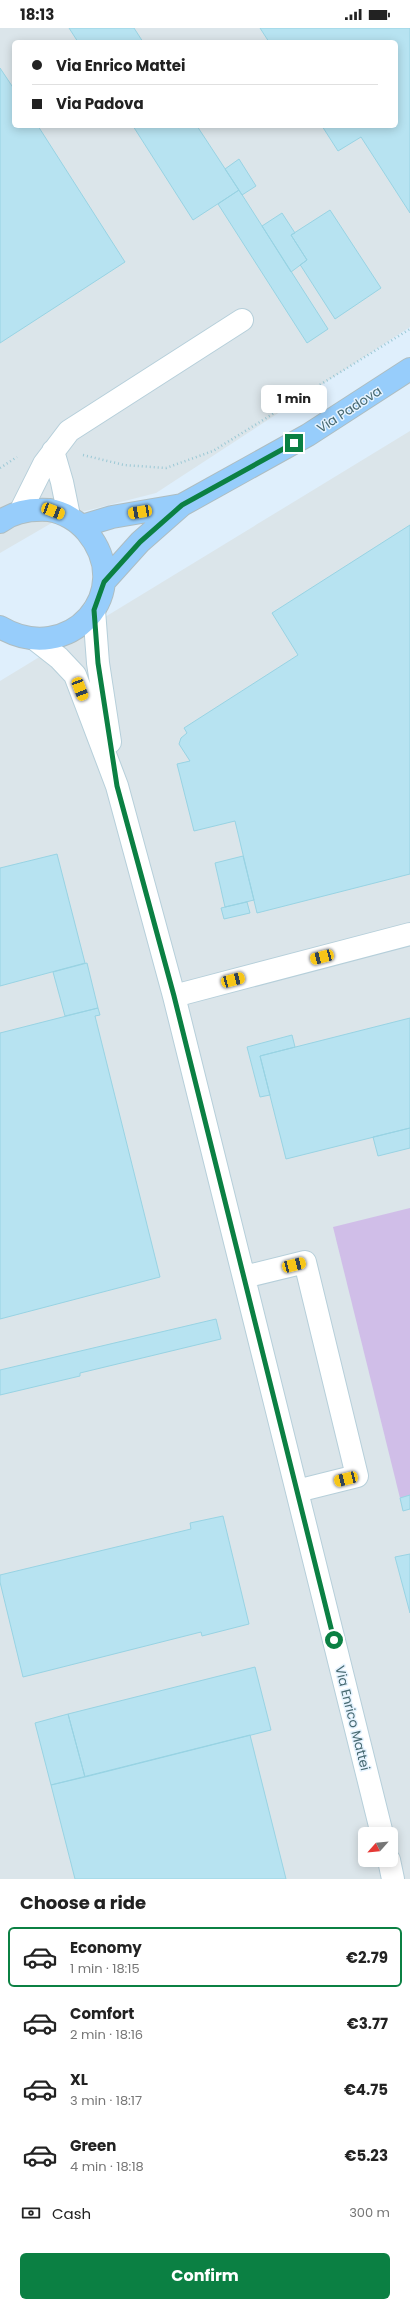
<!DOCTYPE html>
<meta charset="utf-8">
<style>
:root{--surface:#fff;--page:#f2f2f2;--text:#222;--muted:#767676;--line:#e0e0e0;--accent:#0b8043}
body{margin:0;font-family:Poppins,sans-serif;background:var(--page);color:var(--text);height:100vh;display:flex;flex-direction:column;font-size:15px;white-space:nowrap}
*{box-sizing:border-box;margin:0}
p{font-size:13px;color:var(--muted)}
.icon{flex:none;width:22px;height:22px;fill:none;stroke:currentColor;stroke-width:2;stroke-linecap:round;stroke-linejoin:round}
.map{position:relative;height:1851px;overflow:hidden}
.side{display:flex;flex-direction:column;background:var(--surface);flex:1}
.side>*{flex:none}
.top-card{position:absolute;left:12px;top:12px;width:386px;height:88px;border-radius:6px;box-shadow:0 2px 10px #0003;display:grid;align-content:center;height:88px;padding:0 20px;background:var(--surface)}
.needle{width:26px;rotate:243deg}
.tools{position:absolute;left:358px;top:1799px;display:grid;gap:8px}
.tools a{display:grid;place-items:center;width:40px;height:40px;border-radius:6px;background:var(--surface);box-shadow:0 2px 10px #0003;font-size:20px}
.end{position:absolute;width:18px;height:18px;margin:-9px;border:5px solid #0b8043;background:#fff;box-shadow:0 0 0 2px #fff}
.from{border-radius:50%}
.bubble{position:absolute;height:28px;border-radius:6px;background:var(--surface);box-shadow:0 2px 10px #0003;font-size:13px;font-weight:700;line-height:28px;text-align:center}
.car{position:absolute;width:12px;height:24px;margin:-12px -6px;border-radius:5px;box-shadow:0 0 3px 1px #0007;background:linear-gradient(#f5c518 24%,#345 0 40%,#f5c518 0 76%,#345 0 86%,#f5c518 0)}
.top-card b{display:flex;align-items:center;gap:14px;height:38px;font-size:15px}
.top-card b+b{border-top:1px solid var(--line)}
.top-card i{width:10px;height:10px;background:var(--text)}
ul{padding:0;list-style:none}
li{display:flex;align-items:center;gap:12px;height:60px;margin:0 8px 6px;padding:0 12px;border:2px solid transparent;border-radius:6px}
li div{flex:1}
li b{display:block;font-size:15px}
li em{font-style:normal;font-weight:700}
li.current{border-color:var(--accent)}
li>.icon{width:36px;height:36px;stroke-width:1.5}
h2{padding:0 20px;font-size:18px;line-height:48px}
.pay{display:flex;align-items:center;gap:10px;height:44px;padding:0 20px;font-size:15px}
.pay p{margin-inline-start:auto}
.primary-button{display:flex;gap:8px;margin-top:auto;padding:8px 20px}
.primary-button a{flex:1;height:46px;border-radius:6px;background:var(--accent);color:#fff;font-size:16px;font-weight:700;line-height:46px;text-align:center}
.status{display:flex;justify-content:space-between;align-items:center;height:28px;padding:0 20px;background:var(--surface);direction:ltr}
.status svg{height:11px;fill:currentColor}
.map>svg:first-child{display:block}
.industrial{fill:#dbe5ea;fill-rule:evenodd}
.green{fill:#d0bee8}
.building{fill:#b7e3f1;stroke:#98d3e3}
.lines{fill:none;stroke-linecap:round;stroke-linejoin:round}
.minor-casing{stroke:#b6cfda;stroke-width:24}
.major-casing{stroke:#aebdc1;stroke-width:24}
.path{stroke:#9bc8d5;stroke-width:2.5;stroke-dasharray:1 3;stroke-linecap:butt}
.minor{stroke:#fff;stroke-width:22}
.major{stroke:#97cdfb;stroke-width:22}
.route{stroke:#0b8043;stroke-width:5}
.labels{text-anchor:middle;stroke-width:3;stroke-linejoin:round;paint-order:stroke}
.street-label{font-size:13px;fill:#476971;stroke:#e5f3ff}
</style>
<div class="status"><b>18:13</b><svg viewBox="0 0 49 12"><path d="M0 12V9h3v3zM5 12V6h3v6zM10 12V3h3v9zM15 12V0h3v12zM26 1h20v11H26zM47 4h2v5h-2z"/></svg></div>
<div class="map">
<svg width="410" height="1851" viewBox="0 0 410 1851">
<rect width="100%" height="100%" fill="#dfeffc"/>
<path class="industrial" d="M0,0h410v299l-254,166 -94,24 -62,36zM14,14h382v84h-382z
M410,403v1448h-410v-1198zM365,1806h26v26h-26z"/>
<path class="green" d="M410,1180v287l-10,3 -67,-271z"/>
<path class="building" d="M69,0h65l9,14h-65z
M260,0h150v185l-49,-76 -23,14 -16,-25h74v-84h-127z
M0,40l14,21v37h24l87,136 -125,81z
M133,98h64l42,64 -46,30z
M239,131l17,27 -14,9 -17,-26z
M239,162l89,139 -21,14 -89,-139z
M330,182l51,78 -46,31 -34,-53 -1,-1 7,-5 -16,-25z
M282,185l13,20 -4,2 16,25 -16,12 -29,-46z
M410,497v349l-153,39 -22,-92 -41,10 -17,-67 13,-3 -11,-17 2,-6 6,-5 -3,-5 114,-73 -26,-42z
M57,826l28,109 -85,23v-118z
M243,828l11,44 -29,7 -10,-44z
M247,874l3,11 -26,6 -3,-11z
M87,935l11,45 -33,8 -12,-44z
M98,980l2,7 -5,1 65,261 -160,42v-286z
M410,990v110l-124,31 -26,-103z
M292,1007l3,12 -35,9 10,39 -10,2 -13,-50z
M410,1100v20l-32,8 -5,-19z
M216,1291l5,20 -141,34v3l-80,19v-25z
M410,1467v14l-7,2 -3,-13z
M223,1488l26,108 -47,12 -1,-4 -178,45 -23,-95v-7l191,-46 -1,-6z
M410,1526v59l-15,-56z
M255,1639l16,63 -186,47 -17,-63z
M68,1686l17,63 -34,8 -16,-62z
M250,1707l36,144h-211l-24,-94z"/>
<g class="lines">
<defs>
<path id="minor" d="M53,423l9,31 7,34
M20,484l24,-48 25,-33 173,-111
M94,582l4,53 12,79
M36,612l23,18 16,17 42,111 57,210 208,838
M174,968l236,-62
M244,1249l61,-15 52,214 -60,15
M389,1832l4,19"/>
<path id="major" d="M0,494c14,-11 31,-13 49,-12 14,2 29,11 38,22 50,60 -18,136 -87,95
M82,498l30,-9 70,-12
M104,554l36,-40 42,-37 126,-70 102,-66"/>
</defs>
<use href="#minor" class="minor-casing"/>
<use href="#major" class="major-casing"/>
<path class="path" d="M83,427l41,10 42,3 47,-17 197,-122
M0,440l17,-11"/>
<use href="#minor" class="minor"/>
<use href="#major" class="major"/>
</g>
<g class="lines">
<path class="route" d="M294,415l-112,62 -42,37 -36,40 -10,28 4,53 19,123 57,210 160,644"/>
</g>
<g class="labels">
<g class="street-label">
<text transform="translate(349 381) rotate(-33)" y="5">Via Padova</text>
<text transform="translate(353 1690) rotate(76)" y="5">Via Enrico Mattei</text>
</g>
</g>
</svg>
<div class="tools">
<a><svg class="needle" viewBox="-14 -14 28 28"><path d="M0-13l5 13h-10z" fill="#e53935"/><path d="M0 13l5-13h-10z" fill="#767676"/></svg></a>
</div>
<i class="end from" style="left:334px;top:1612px"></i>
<i class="end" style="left:294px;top:415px"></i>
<div class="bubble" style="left:261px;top:357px;width:66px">1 min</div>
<i class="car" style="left:53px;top:483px;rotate:111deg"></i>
<i class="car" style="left:140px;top:484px;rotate:260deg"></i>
<i class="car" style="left:80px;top:661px;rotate:159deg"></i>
<i class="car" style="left:322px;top:929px;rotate:255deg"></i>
<i class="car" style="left:233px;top:952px;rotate:75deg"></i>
<i class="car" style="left:294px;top:1237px;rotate:76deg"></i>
<i class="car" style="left:346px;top:1451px;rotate:256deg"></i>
<div class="top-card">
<b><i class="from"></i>Via Enrico Mattei</b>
<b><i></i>Via Padova</b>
</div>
</div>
<section class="side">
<h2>Choose a ride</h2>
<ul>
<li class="current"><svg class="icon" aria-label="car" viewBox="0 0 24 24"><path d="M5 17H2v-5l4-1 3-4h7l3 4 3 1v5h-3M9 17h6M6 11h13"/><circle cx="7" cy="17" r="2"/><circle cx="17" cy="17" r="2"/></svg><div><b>Economy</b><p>1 min · 18:15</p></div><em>€2.79</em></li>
<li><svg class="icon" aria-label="car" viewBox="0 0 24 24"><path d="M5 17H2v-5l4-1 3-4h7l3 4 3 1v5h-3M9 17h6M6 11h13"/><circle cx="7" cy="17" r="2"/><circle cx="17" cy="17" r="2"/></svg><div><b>Comfort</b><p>2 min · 18:16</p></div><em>€3.77</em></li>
<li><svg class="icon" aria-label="car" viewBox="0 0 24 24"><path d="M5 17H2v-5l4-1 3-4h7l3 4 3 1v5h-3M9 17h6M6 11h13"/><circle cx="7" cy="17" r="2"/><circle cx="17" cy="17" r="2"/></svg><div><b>XL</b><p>3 min · 18:17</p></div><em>€4.75</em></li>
<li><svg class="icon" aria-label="car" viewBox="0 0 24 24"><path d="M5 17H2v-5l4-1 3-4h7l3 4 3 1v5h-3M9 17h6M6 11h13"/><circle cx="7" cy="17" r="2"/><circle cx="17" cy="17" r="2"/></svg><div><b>Green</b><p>4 min · 18:18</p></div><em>€5.23</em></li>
</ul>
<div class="pay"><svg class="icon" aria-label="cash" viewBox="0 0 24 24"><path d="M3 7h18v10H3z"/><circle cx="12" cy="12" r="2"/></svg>Cash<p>300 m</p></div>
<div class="primary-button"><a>Confirm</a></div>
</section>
